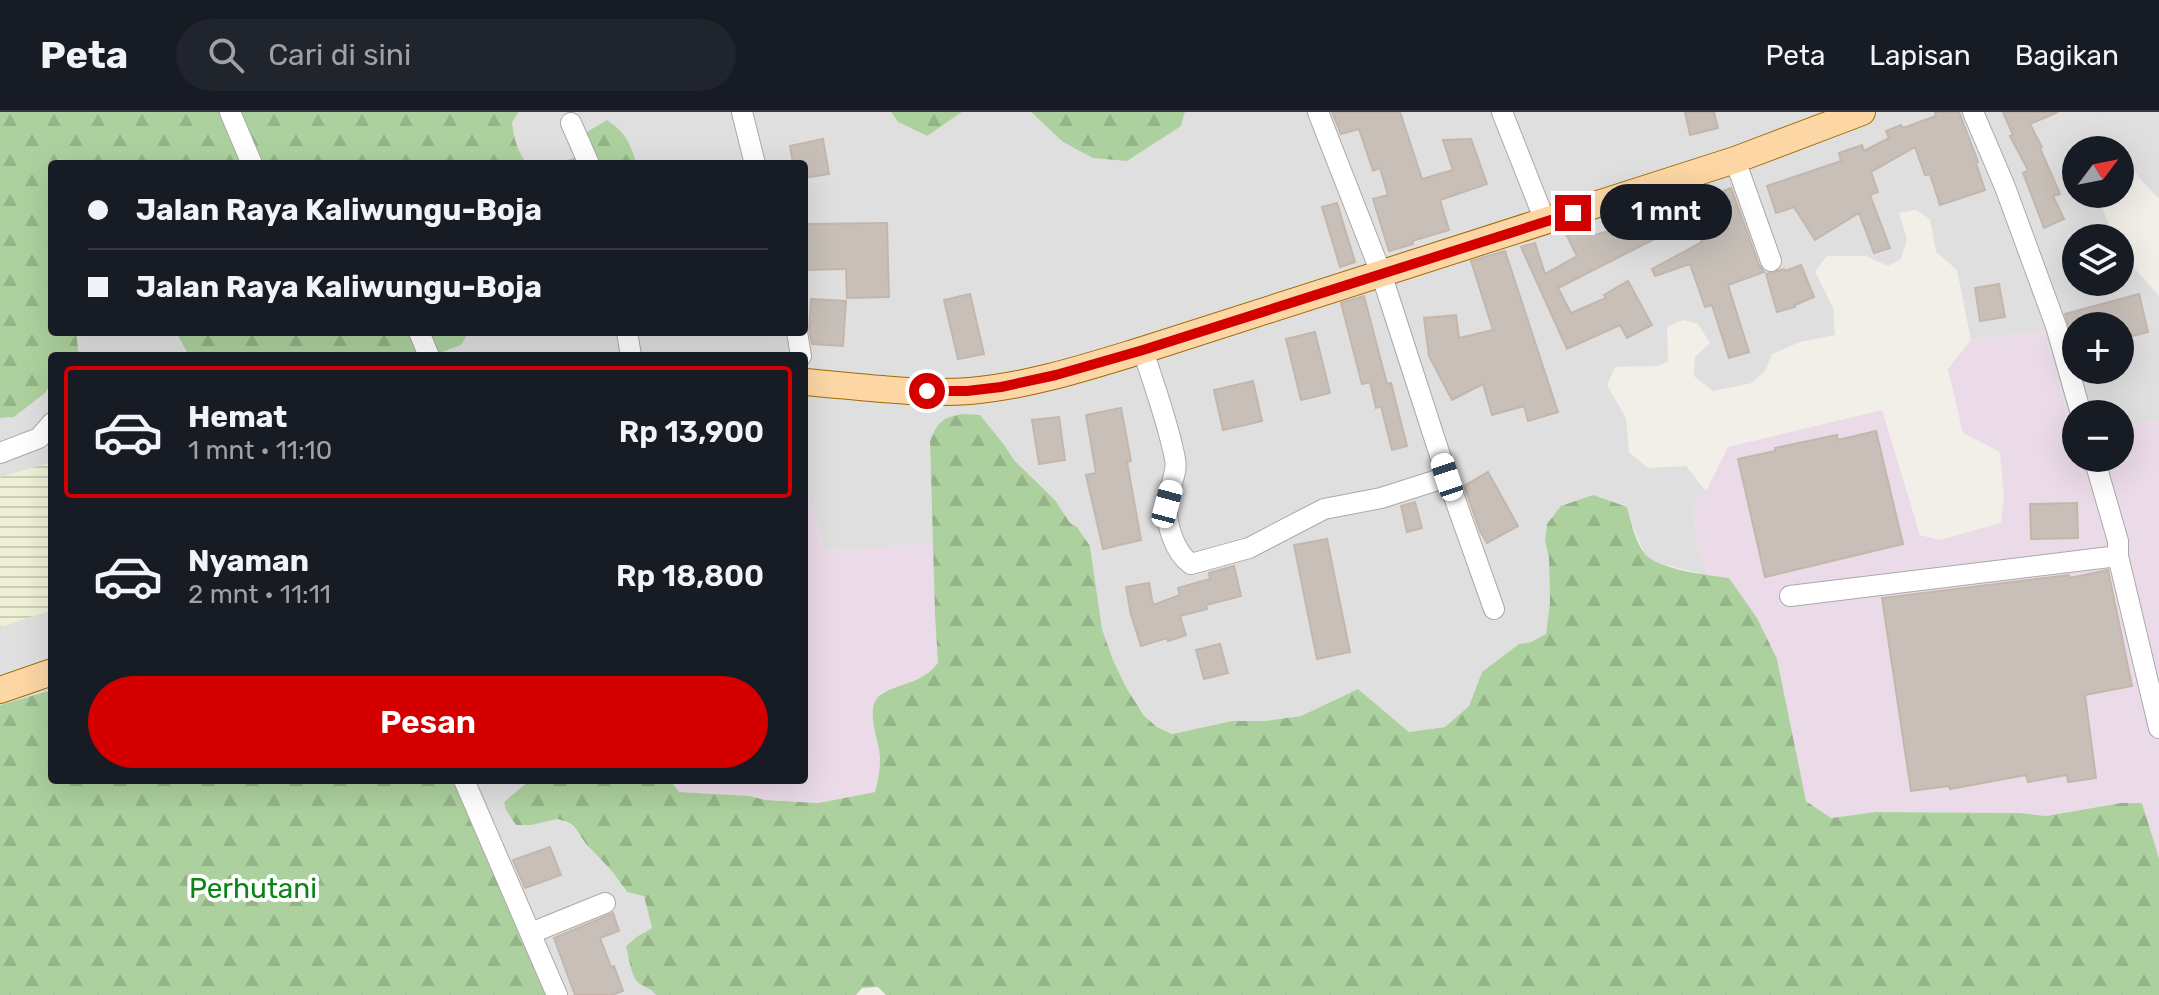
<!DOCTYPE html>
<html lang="id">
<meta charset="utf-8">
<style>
:root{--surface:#171b24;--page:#20242c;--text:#f1f3f6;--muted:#9ea1a6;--line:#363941;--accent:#d40000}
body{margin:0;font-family:Rubik,sans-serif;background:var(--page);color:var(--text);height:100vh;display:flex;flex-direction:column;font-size:30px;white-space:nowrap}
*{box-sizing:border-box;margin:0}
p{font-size:26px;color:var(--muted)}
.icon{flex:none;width:44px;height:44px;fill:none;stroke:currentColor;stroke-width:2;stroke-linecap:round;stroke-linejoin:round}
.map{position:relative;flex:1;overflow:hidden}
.sheet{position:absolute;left:48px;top:240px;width:760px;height:432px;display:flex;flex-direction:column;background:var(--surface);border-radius:8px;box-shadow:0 8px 32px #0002}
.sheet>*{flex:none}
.banner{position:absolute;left:48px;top:48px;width:760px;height:176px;border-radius:8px;box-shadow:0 8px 32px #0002;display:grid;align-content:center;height:176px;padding:0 40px;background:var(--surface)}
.needle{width:52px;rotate:58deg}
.tools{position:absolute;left:2062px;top:24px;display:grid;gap:16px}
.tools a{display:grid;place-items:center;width:72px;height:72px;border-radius:50%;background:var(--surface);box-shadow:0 8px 32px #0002;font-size:40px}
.end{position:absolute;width:36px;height:36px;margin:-18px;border:10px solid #d40000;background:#fff;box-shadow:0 0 0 4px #fff}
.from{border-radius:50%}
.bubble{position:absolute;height:56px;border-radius:28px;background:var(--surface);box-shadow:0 8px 32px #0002;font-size:26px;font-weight:600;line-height:56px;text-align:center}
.car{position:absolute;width:24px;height:48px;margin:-24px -12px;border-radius:10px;box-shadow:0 0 6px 2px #0007;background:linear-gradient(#fff 24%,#345 0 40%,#fff 0 76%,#345 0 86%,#fff 0)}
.banner b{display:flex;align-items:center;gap:28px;height:76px;font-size:30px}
.banner b+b{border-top:2px solid var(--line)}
.banner i{width:20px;height:20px;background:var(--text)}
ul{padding:14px 0 0;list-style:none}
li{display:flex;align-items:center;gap:24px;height:132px;margin:0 16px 12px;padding:0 24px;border:4px solid transparent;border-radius:8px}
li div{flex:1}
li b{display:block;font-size:30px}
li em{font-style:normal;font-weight:600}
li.selected{border-color:var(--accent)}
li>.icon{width:72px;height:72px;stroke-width:1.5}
.cta{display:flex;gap:16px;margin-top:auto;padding:16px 40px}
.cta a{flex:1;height:92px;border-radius:48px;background:var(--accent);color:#fff;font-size:32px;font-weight:600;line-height:92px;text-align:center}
header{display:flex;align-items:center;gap:48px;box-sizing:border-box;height:112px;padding:0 40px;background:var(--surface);border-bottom:2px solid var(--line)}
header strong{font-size:38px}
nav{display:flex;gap:44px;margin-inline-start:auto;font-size:28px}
.search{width:560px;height:72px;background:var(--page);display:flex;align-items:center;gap:20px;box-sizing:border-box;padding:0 28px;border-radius:44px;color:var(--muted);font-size:30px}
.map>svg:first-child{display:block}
.residential{fill:#e0dfdf;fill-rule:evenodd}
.industrial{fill:#ebdbe8}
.farmland{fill:url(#farmland-rules)}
.forest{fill:url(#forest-firs)}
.building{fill:#c7bfb8;stroke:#c4b6ab;stroke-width:2}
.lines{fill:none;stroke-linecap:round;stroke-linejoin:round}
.minor-casing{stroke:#a9a9a9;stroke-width:22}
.major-casing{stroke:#a06b00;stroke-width:28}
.minor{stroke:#fff;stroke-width:20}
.major{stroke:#fcd6a4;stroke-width:26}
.route{stroke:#d40000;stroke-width:10}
.labels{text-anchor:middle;stroke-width:8;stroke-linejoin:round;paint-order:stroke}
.park-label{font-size:28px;fill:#0c8416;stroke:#fff}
</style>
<header>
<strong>Peta</strong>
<div class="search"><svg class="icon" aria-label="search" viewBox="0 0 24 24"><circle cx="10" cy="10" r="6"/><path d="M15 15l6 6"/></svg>Cari di sini</div>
<nav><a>Peta</a><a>Lapisan</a><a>Bagikan</a></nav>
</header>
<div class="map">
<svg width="2159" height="883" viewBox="0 0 2159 883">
<defs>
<pattern id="farmland-rules" width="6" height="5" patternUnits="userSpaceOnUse" patternTransform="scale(2)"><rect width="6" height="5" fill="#eef0d5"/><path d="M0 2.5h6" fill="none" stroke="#ccceb7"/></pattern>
<pattern id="forest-firs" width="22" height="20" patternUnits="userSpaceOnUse" patternTransform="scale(2)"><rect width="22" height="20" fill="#add19e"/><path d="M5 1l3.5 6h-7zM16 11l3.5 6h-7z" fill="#95b388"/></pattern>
</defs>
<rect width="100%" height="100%" fill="#f2efe9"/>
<path class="residential" d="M519,0h372l7,10 29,14 35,-24h69l32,30 118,-16 4,-14h974v87l-19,-20 -14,-20 -6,-3v-6h-13l-5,-2 -3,2h-23v44h21l17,44h-38v44h44v-34l8,13 31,35v123l-39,7v-12h-44v19l-2,1 -30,-103 -73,9 -14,-70 -21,-18 -6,-33 -14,-9 -17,3 8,27 -6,19 -13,7 -22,-10h-39l-12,15 18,37 2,27 -35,7 -28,12 -7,17 -13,12 -39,8 -19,-15 1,-19 15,-14 -12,-19 -15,-4 -16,7 1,35 -10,4 -43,1 -8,18 19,33 3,34 19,16 38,-2 20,25 -14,14 6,40 9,30 -51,-12 -12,-10 -12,-29 -5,-18 -80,18 -2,17 4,17 1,44 -4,32 -15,8 -12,2 -37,28 -13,34 -24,21 -36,5 -51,-43 -57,27 -36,5h-33l-60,13 -15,-7 -13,-10 -17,-28 -14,-29 -11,-31 -12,-83 -13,-19 -7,-4 -15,-23 -41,-40 -9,-14 -75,-5 3,102 -107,9 -18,-54h-4v-142h-373l30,-11 8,-13h335v-168h-167l-7,-20 -55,13 -19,7h-29l-11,-15 -2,-10 -2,-17zM2076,214h44v44h-44z
M76,220h100l13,24h-110z
M52,270v83l-6,-1 -46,13v-59l14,-1 31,-24z
M52,498v80l-52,15v-78z
M457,668h73l-26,22 28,23 25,-6 17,7 12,18 25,26 15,22 18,3 8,33 -14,8 3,49 9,3 6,7h-100z"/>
<path class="industrial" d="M2044,219l29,102h3v25h44v-32l39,-7v439l-17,-55h-21l-75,13 -26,-3 -144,-1 -45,6 -25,-17 -12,-52 -65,-171 -22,-3 -9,-30 -6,-40 14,-14 22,-44 154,-37 38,125 19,5 62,-17 3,-25 -4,-46 -37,-19 -15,-64 23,-29z
M808,385l18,55 107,-9 6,120 -11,13 -47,17 -8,23 8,45 -6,31 -57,11 -52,-3 -17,-4 -70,-4 -9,-12h134v-282z"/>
<path class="farmland" d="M46,352l6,1v145l-52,17v-150z"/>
<path class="forest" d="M0,0h519l-7,10c2,17 5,28 15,42h-475v168h24l3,24h-27v26l-7,11 -31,24 -14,1z
M891,0h71l-35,24 -29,-14z
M1031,0h154l-4,14 -54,35 -34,-3 -30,-16z
M607,8c19,13 23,23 30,44h-81l19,-7 12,-25z
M176,220h293l-8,13 -30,11h-242z
M964,302l16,1 25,31 9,14 41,40 15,23 7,4 13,19 12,83 11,31 14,29 17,27 13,11 15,7 60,-13h33l36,-5 57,-27 51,43 36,-5 24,-21 13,-34 37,-28 12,-2 15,-8 4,-32 -1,-44 -4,-17 2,-17 14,-18 32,-11 34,12c4,14 8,35 18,47 14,16 63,21 84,24l28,40 20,41 29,142 25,17 45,-6 144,1 26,3 75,-13h21l17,55v137h-1273l-8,-8 -16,1 -6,7h-200c-5,-7 -9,-6 -16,-11 -9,-6 -11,-27 -14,-38l12,-10 14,-8 -8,-32 -17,-4 -16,-22 -25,-26 -12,-18 -7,-4 -10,-3 -25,6h-16l-10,-15 -2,-8 26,-22h140l9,12 70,4 17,4 52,3 57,-11c2,-9 5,-21 5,-31 1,-20 -20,-57 5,-69 22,-11 37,-9 53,-29l-3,-49 -5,-173c8,-20 13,-24 34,-27z
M52,578v90h405l99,215h-556v-290z"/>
<path class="building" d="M1332,0h68l22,67 31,-9 -10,-30 28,-1 16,45 -47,16 9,30 -37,11 1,3 -24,7 -16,-52 15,-4 -8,-27 -7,3 -14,-42 -18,5z
M1685,0h29l4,16 -28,7z
M1935,0h24l19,50 -2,1 9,27 -45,15 -10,-31 -5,1 -10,-28 -44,25 7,20 -8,3 20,53 -16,5 -15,-40 -44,27 -21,-33 -18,6 -9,-27 74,-25 -2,-8 23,-8 2,6 25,-13 -3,-7 15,-6 2,3 33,-12z
M2003,0h55l-28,12 12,23 -2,1 20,46 -7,2 11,23 -20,9 -21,-55 5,-3 -18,-34 3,-1z
M823,27l6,35 -25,4v-14h-11l-3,-18z
M1731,76l28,77 5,7 -36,13 21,67 -20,6 -17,-53 -7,2 -15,-43 -35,12 -3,-7 50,-27 -12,-21 -132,67 13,25 35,-15 -2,-3 24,-14 24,44 -25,13 -7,-13 -53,24 -46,-102 14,-4 10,31 32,-18 -12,-24 1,-1 23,-7 6,11 43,-13 2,6 35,-13 -2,-7 46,-13 -1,-2z
M1337,91l18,59 -15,5 -18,-60z
M887,111l2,74 -42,1 -1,-29 -42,1v-46z
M1505,139l53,161 -30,9 -4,-15 -32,9 -9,-31 -31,16 -23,-44 -5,-38 32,-3 3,23 34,-8 -22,-69z
M1801,153l13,32 -19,8v2l-18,5 -11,-38 18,-5 1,2z
M1999,172l6,33 -25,4 -5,-33z
M970,182l14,60 -26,5 -14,-59z
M2139,182l9,38 -20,5 -2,-11h-50v23l-11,-35z
M1364,184l23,88 4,-1 16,63 -15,4 -11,-44 -5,2 -6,-26 -8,2 -21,-81z
M811,187l35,2 -3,45 -31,-2 -3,-15z
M1315,220l15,61 -29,7 -15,-61z
M1253,269l9,40 -39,9 -9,-40z
M1121,296l10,53 -4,1 14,78 -38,9 -17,-74 10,-2 -10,-58z
M1059,305l6,43 -26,4 -7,-44z
M1876,319l27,113 -138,33 -27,-118 37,-8v-3l62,-13 1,5z
M1488,360l30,54 -31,17 -7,-12 -16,-45z
M1415,390l7,26 -15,4 -6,-26z
M2077,391l1,35 -47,1 -1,-35z
M1327,427l23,113 -33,7 -23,-114z
M1234,454l7,30 -35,9 1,4 -27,7 6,19 -18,6 -1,-3 -26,8 -10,-31 -5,-28 23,-4 4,22 27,-10 -2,-7 32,-9 -1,-6z
M2108,458l24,116 -47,9 11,83 -28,4 -1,-7 -39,7 -2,-7 -76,14 -1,-3 -38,5 -29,-193 187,-23 1,3z
M1220,532l8,29 -24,6 -8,-29z
M550,735l11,28 -36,13 -12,-28z
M613,801l6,18 -19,7 11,29 3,-1 9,25 -11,4h-37l-21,-57z"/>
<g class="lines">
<defs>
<path id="minor" d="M230,0l22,52
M742,0l13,52
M1318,0l63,161 66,204 47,132
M1502,0l43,109
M1973,0l32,75 51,139 25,88
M571,11l18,41
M1735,48l36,101
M419,220l10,24
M627,220l4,24
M797,220l4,24
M1143,238c11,36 25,72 32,109 3,14 -6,28 -8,42 -2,21 7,51 24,63l58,-16 75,-39 57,-11 66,-21
M0,341l39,-15 13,-15
M2094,346l24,83v15l41,172
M1790,484l328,-40
M464,668l93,215
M531,821l74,-30"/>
<path id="major" d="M804,270c52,4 115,13 166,9 59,-5 117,-24 173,-41l592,-190 127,-48
M0,578l52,-18"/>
</defs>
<use href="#minor" class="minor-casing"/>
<use href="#major" class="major-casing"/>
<use href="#minor" class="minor"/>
<use href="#major" class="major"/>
</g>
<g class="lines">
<path class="route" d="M927,279h40l34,-4 55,-12 87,-25 430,-137"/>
</g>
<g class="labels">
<g class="park-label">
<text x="253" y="786">Perhutani</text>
</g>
</g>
</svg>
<div class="tools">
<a><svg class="needle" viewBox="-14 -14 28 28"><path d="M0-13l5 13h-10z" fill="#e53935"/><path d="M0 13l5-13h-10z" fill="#9ea1a6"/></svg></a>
<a><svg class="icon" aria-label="layers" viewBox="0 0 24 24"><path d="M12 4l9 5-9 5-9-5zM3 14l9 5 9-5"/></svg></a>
<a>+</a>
<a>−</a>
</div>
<i class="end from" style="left:927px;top:279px"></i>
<i class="end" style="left:1573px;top:101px"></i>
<div class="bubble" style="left:1600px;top:72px;width:132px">1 mnt</div>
<i class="car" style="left:1447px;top:365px;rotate:342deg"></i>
<i class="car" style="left:1167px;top:392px;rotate:15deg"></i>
<div class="banner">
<b><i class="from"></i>Jalan Raya Kaliwungu-Boja</b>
<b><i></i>Jalan Raya Kaliwungu-Boja</b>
</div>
<section class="sheet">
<ul>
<li class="selected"><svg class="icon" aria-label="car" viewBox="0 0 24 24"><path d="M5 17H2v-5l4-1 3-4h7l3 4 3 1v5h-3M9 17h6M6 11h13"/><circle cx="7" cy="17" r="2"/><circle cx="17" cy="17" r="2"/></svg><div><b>Hemat</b><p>1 mnt · 11:10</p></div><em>Rp 13,900</em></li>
<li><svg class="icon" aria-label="car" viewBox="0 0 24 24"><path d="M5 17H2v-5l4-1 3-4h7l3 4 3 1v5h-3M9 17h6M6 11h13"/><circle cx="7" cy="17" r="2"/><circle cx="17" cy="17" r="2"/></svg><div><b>Nyaman</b><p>2 mnt · 11:11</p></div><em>Rp 18,800</em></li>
</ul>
<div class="cta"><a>Pesan</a></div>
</section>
</div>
